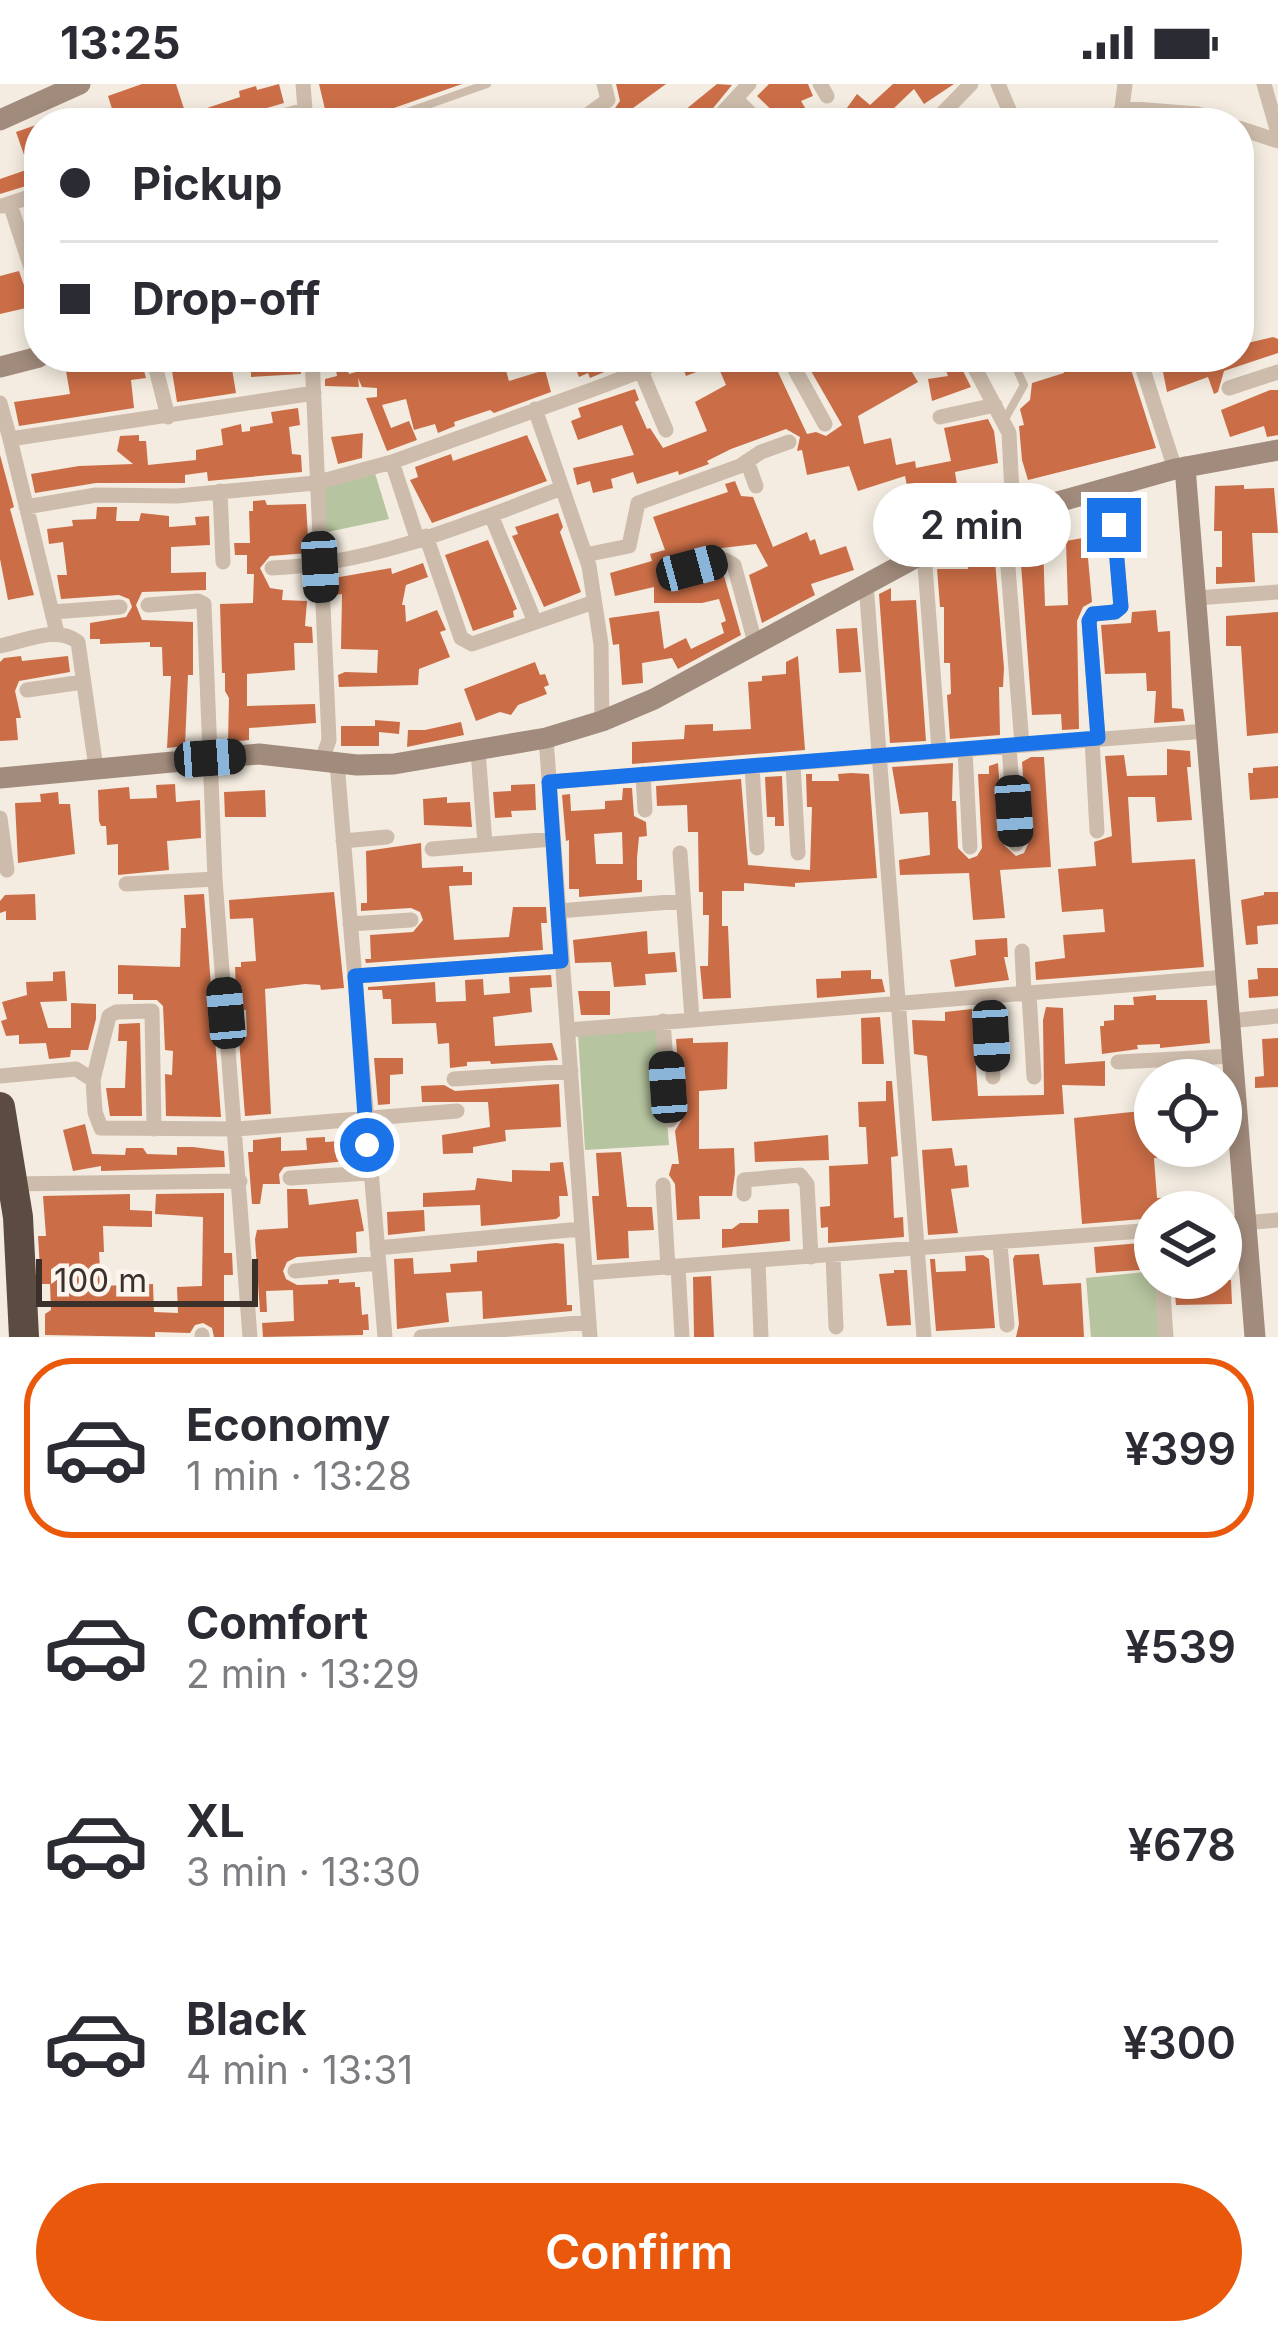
<!DOCTYPE html>
<meta charset="utf-8">
<style>
:root{--surface:#fff;--page:#f7f7f7;--text:#2b2b33;--muted:#7c7c81;--line:#e1e1e2;--accent:#ea580c}
body{margin:0;font-family:Inter,sans-serif;background:var(--page);color:var(--text);height:100vh;display:flex;flex-direction:column;font-size:45px;white-space:nowrap}
*{box-sizing:border-box;margin:0}
p{font-size:39px;color:var(--muted)}
.icon{flex:none;width:66px;height:66px;fill:none;stroke:currentColor;stroke-width:2;stroke-linecap:round;stroke-linejoin:round}
.map{position:relative;height:1253px;overflow:hidden}
.sheet{display:flex;flex-direction:column;background:var(--surface);flex:1}
.sheet>*{flex:none}
.banner{position:absolute;left:24px;top:24px;width:1230px;height:264px;border-radius:48px;box-shadow:0 6px 18px #0003;display:grid;align-content:center;height:264px;padding:0 36px;background:var(--surface)}
.fabs{position:absolute;left:1134px;top:975px;display:grid;gap:24px}
.fabs a{display:grid;place-items:center;width:108px;height:108px;border-radius:50%;background:var(--surface);box-shadow:0 6px 18px #0003;font-size:60px}
.scale{position:absolute;left:36px;bottom:30px;width:222px;box-sizing:border-box;padding-left:12px;border:6px solid #3b302a;border-top:0;font-size:33px;line-height:42px;white-space:nowrap;color:#3b302a;-webkit-text-stroke:9px #fbf5ed;paint-order:stroke}
.end{position:absolute;width:54px;height:54px;margin:-27px;border:15px solid #1a73e8;background:#fff;box-shadow:0 0 0 6px #fff}
.from{border-radius:50%}
.bubble{position:absolute;height:84px;border-radius:42px;background:var(--surface);box-shadow:0 6px 18px #0003;font-size:39px;font-weight:600;line-height:84px;text-align:center}
.car{position:absolute;width:36px;height:72px;margin:-36px -18px;border-radius:15px;box-shadow:0 0 9px 3px #0007;background:linear-gradient(#222 24%,#8ab4d8 0 40%,#222 0 76%,#8ab4d8 0 86%,#222 0)}
.banner b{display:flex;align-items:center;gap:42px;height:114px;font-size:45px}
.banner b+b{border-top:3px solid var(--line)}
.banner i{width:30px;height:30px;background:var(--text)}
ul{padding:21px 0 0;list-style:none}
li{display:flex;align-items:center;gap:36px;height:180px;margin:0 24px 18px;padding:0 12px;border:6px solid transparent;border-radius:48px}
li div{flex:1}
li b{display:block;font-size:45px}
li em{font-style:normal;font-weight:600}
li.selected{border-color:var(--accent)}
li>.icon{width:108px;height:108px;stroke-width:1.5}
.primary-button{display:flex;gap:24px;margin-top:auto;padding:24px 36px}
.primary-button a{flex:1;height:138px;border-radius:72px;background:var(--accent);color:#fff;font-size:48px;font-weight:600;line-height:138px;text-align:center}
.status{display:flex;justify-content:space-between;align-items:center;height:84px;padding:0 60px;background:var(--surface);direction:ltr}
.status svg{height:33px;fill:currentColor}
.map>svg:first-child{display:block}
.green{fill:#b6c49f}
.building{fill:#cb6e47;fill-rule:evenodd}
.lines{fill:none;stroke-linecap:round;stroke-linejoin:round}
.lane{stroke:#cdbcab;stroke-width:8}
.street{stroke:#cdbcab;stroke-width:15}
.secondary{stroke:#a18b7c;stroke-width:21}
.highway{stroke:#5c4b41;stroke-width:30}
.route{stroke:#1a73e8;stroke-width:15}
</style>
<div class="status"><b>13:25</b><svg viewBox="0 0 49 12"><path d="M0 12V9h3v3zM5 12V6h3v6zM10 12V3h3v9zM15 12V0h3v12zM26 1h20v11H26zM47 4h2v5h-2z"/></svg></div>
<div class="map">
<svg width="1278" height="1253" viewBox="0 0 1278 1253">
<rect width="100%" height="100%" fill="#f4ece0"/>
<path class="green" d="M374,386l15,49 -66,14 -1,-49z
M659,942l10,119 -84,5 -7,-117z
M1155,1187l6,66h-70l-5,-59z"/>
<path class="building" d="M142,0h34l10,31 54,-18 -1,-6 17,-5 1,4 22,-6 5,19 -31,9 -8,11 -1,-6 -22,6h-88l-4,-15 -17,4 -5,-16z
M319,0h143l-68,24 -52,7 -14,7z
M616,0h50l-48,35 -5,-8 7,-10z
M717,0l15,1 -31,38h-32z
M769,0h39l5,12 -12,5 9,15 -9,7h-16l-28,-27z
M893,0h61l-30,20 -10,-15 -22,21 13,13h-69l21,-29 13,11z
M39,40v58l-39,12v-15l29,-10 -13,-37z
M19,187l9,26 11,8 -39,9v-38z
M1273,253l5,2v14l-54,18 -6,21 -4,2 -6,-17 -41,15 -4,-20 34,-13 2,4 6,-6h34v-12z
M165,273h65l6,36 -59,9 -5,-31h-3z
M284,273h16l1,17 -50,3v-19z
M378,273h124l7,24 36,-11 6,22 -57,21 -4,-3 -36,12 1,4 -17,7 -3,-9 -21,6 -8,-31 -24,6 9,23 18,-7 8,19 -30,11 -21,-53 11,-1v-9l-15,-1 -4,-9 1,9 -34,-1v-7l12,-3 -1,-6 11,-2 2,6 31,-9z
M584,273h56l-50,21 -2,-5 -9,4 -6,-16z
M679,273h92l36,77 9,-2 10,4 16,-11 -39,-68h100l15,25 -60,34 6,28 27,-6 5,27 19,-4 1,7 35,-7 -7,-33 44,-9 6,12 4,32 -43,9 2,13 -13,2 1,6 -36,3 -4,-20 -47,15 -9,-25 -42,9 -5,-25 -5,1 3,-14 -14,-8 -55,20 -24,12 2,3 -30,11 -1,-4 -41,13 -4,-12 -22,7 2,9 -20,5 -3,-12 -13,4 -4,-17 61,-13 -12,-30 -44,15 -7,-19 10,-4 -3,-9 57,-19 4,11 -4,2 12,27 3,-1 13,20 44,-17 -12,-29 31,-17 -9,-21 -31,12z
M1060,273h67l29,91 -128,32 -6,-20 -3,-34 5,-1 -4,-16 10,-9 2,-17 32,-10z
M141,276l5,18 -15,2 3,28 -115,18 -5,-24 56,-8 -4,-23z
M958,277l13,26 -39,14 -4,-22 20,-3 -4,-10z
M1270,306h8v45l-11,2 -3,-11 -34,11 -9,-27z
M298,324l2,17 -11,2 3,27 9,1 1,17 -94,9 -1,-9 -22,3v8h-89l-61,10 -4,-19 48,-8 54,-2 -16,-13 3,-15 19,-1v6h7l2,24 48,-5v-10l27,-5 -2,-16 20,-5 1,8 8,-1v-4l23,-4 -2,-11z
M363,349l-1,25 -24,6 -7,-27z
M527,351l20,46 -115,42 -22,-43 8,-3 -3,-10 36,-13 2,7z
M0,371l14,52 -4,2 24,86 -26,5 -8,-41z
M735,397l6,15 12,1 20,50 34,-15 3,9 5,-2 5,16 26,-9 8,24 -43,14 4,11 -53,28 -13,-48 19,-9 -12,-22 -34,4 -48,16 6,21 44,-9 17,59 -63,34 -6,-11 -30,5 1,20 -21,2 -3,-41 -6,1 -4,-27 50,-7 5,38 22,-11 5,11 33,-16 -3,-10 5,-2 -7,-22 -17,4h-48v-16l-39,9 -5,-23 42,-12 -2,-7 15,-4 -12,-33 75,-25 -3,-8z
M1244,401v4l30,-1 4,45h-26l3,49 -39,2v-17h6v-36h-8l1,-45z
M265,416l2,5 39,-1 3,49 -39,3 -10,12 10,20 13,2 -1,10 25,1 -2,25 7,1 1,16h-19l1,27 -48,4v32l68,-2 1,19 -67,5v12l-21,2 1,-44 -4,-7v-18h-3l-2,-69 33,-1 1,-29h-7v-19h-12l-1,-12h16l-1,-32h4v-10z
M97,423h20l-1,14h23l2,-8 28,3v11l27,-2 -1,-8 14,-1 1,29 -39,2v26l35,-1v18l-64,2 -6,13 6,15 51,2v53h-5l-3,71 -18,2 4,-72h-8l-1,-29h-12v-5l-50,2v-5h-10v-16l36,-6 6,-10 -3,-8 -10,-4 -58,4 -4,-24h10l-4,-33 -14,2 -2,-15 26,-3 -1,-6 24,-1z
M558,429l5,14 -3,5 21,60 -37,15 -32,-71 6,-2 -3,-7z
M1094,452l4,20 -10,2 4,44 -9,5 -6,14 2,108 -17,1 -1,-16 -29,1 -12,-165 9,-1v-6l14,-1 2,64 23,-1 -2,-64z
M488,456l29,69 -4,2 1,6 -41,14 -28,-76z
M987,473v4h8l9,107 -1,19h-4l1,48 -50,4 -3,-44 4,-1 -1,-31h-6v-56h-4l-3,-38h31v-7h7l-1,-4z
M423,479l5,14 -22,8 -4,20h3l1,17 31,-12 9,20 -6,2 10,25 -31,12 -1,16 -79,2 -1,-12 7,-3 32,1 1,-23 -37,-1 1,-55 -7,1 -1,-17 57,-10 1,6z
M891,504v13l25,-1 10,141 -36,2 -11,-149z
M1156,526l2,22 12,-1 2,77 11,1 2,12 -31,2 2,-32h-9l-1,-18 -41,1 -4,-49 30,-2 1,-11z
M1278,528v121l-31,3 -6,-90h-15v-30z
M857,544l4,44 -22,1 -3,-44z
M21,572l1,5 46,-5 2,16 -51,9 -4,10 6,27h-5l2,22 -18,1v-79l4,-4z
M798,572l7,94 -173,14v-22l52,-3 1,-14 28,-1v7l38,-2 -3,-47 14,-1v-5l24,-2v-12z
M535,578l5,13 5,-1 4,11 -5,2 3,7 -29,11 -7,10 -11,-3 -24,9 -12,-32z
M375,636l25,2 -1,12 -20,-2v14h-38v-20h34z
M461,638l3,13 -57,12 1,-17h17z
M1167,665l23,2 1,16h-4l5,53 -35,2 -2,-25h-27l4,66 63,-4 9,108 -168,13 -1,-18 30,-4 -2,-23 42,-3 -2,-23 -41,3 -4,-43 38,-3 -2,-24 18,-6 -7,-80 19,-1 3,21 40,-1z
M1031,673h13l7,110 -51,3 5,48 -32,2 -4,-47 -69,2 -1,-15 31,-5 -2,-43 -28,2 -8,-47 61,-4 -1,38h4l2,47 11,11 8,-3 5,-8 -4,-74h11v-8l9,-3 6,82 12,11 8,-3 4,-9 -6,-82z
M1278,682v32l-28,2 -2,-27h5v-5z
M851,689l18,1 8,104 -82,5v4l-51,-4v8h-22v35h6l3,72 -28,1 -3,-33h8l1,-51h-6v-23h-4l-1,-60h-10l-1,-27 -30,1 -1,-20 85,-7 7,86 62,5 2,-63h-5l-1,-33h6v7h27l-1,-7z
M782,692l2,50h-9v-9h-8l-2,-40z
M175,700l1,18 24,-2 1,38 -34,3 2,29 -51,5v-31l-11,1 -1,-19h-5l-2,-5 -1,-31 31,-3 1,12 27,-1 -1,-13z
M535,700l1,26 -25,1 1,6 -17,1 -2,-26 18,-1v-6z
M623,704h9l2,28 12,6 1,14 -8,1 -2,21v22h5v12l-63,5v-8h-10v-49l-3,1 -4,-46 8,-1 1,17 34,-2v-8l17,-1zM622,748l1,32h-27l-2,-30z
M265,706l1,27h-41l-1,-25z
M58,708l1,12h11l5,50 -57,9 -3,-60 26,-1 -1,-8z
M447,713v6l23,-1 2,25 -48,-2 -1,-26z
M421,759l1,25 41,-2v6h9v13l-23,1 5,54 55,-3 4,-30h33l1,16h-6l2,27 -177,13 -1,-4h6l-1,-24 43,-3 10,-12 -3,-8 -9,-4 -50,3v-8h6v-5l-1,-47z
M334,808l10,96 -23,2 -1,-5 -15,-1 -40,5 6,125 -26,2 -6,-76 8,-4 -1,-26 -9,1 -2,-44h6v-5l15,-1 -3,-43 -23,1 -1,-19z
M1264,808h14v32l-21,2 1,18 -12,1 -5,-45 23,-5z
M35,810l1,26h-30v-9l-6,2v-12l5,-6z
M204,810l17,223 -55,-1 -1,-42 7,1 1,-24 -8,-1 -2,-44 -6,-6h-24v-6h-15v-29l62,2 1,-39h5l-2,-33z
M647,847l1,23 27,-2 2,20 -32,2 1,11 -32,2 -3,-25 -36,1 -2,-23z
M1007,854l1,19h-4l5,23 -54,7 -5,-27 26,-5 -1,-15z
M1257,884h21v28l-29,2 -1,-18 10,-1z
M871,886v9h11l3,13 -68,6 -1,-19 25,-1v-7z
M65,887l2,30 -27,1 8,26h23v-25l25,1v15l-8,31h-17l-1,7 -21,2 -3,-16 -27,1v-9l-13,1 -5,-15 6,-2 -5,-17 25,-7 -1,-13 27,-1v-9z
M551,891l1,12 -22,1 2,24 -39,5 2,29 57,-3 6,17 -67,4 -1,-3 -23,1v4l-17,2 -1,-25 -11,1 -2,-21 -44,1 -1,-25h-8l-1,-9h-14v-3l67,-5 1,20 30,-1 -1,-21 18,-1 1,16 26,-2 -1,-16z
M578,907h32v24h-29z
M1156,911v5h51l3,43 -50,5v-4l-23,1 1,4 -36,5 -2,-28h4v-5l10,-1v-15h20l-1,-8z
M1046,923l17,1 2,56 40,-3v25l-43,-1 2,29 -132,7 -5,-65 -13,-2 -2,-34 33,1v-9l27,-3 6,87 66,-1 -1,-75z
M880,933l4,47h-22l-1,-46z
M140,939l2,93h-32l-4,-28h19l2,-47h-9l1,-17z
M693,954v5l35,-1 -1,47 -28,2v58l35,-1 1,25 -3,23h-33l1,23 -23,1 -2,-36 -6,-9 3,-11h7l-4,-33 7,-12 -6,-80z
M1278,954v49l-23,1v-11l9,-1 -2,-37z
M374,974h29v16l-13,1v29l-12,1z
M886,997h6l6,75 -7,1 3,61 9,-1 1,20 -76,6v-16l-7,1 -1,-21 10,-1 -1,-40 39,-2 -2,-37h-7l-1,-25 28,-1z
M559,1000l2,43 -56,3 1,11 -33,6v6l-30,1 -1,-19 48,-8 -2,-25h-66l-1,-16 23,-1 11,6z
M1151,1026l2,36h19v11l-18,1 3,40 39,-1 1,15h-42v6l-73,6 -8,-106z
M85,1040l7,30 33,1 1,-7h17l4,6 30,1v-8h16l31,4 1,16 -124,4v-5l-28,5 -10,-41z
M828,1051l1,25 -74,2 -1,-20z
M281,1053v14l26,-1 -1,-12 19,-1v5l31,-2 1,20 -73,7 -5,7 1,10h-17l-3,20h-8l-4,-52h5v-12z
M952,1064l3,18 12,-1 2,22 -18,2 7,44 -30,2 -6,-85z
M621,1068l6,55h25l2,23 -26,1 1,27 -32,2 -5,-64h7l-3,-43z
M563,1078l5,34h-9l1,20 -4,3 -75,7 -1,-21 -57,2v-14l52,-3 2,-12 35,4v-12l38,1v-8z
M287,1105h20l2,16 49,-6 6,32 -8,1 1,21 -60,4 -10,5 -4,9 3,8 11,6 31,-1v-4l11,-1v4l16,-1v5h5l2,28 6,-1 1,16h-6v5l-100,2 -1,-14 32,-2 -1,-31 -27,1 1,21h-7l-5,-73 2,-9 31,-2z
M224,1109v60h8l1,22h-9v62h-10l-2,-9 -9,-5 -8,2 -5,8 -35,-1v5l-110,-2v-21l6,-4 -1,-26h-9l-3,-48h8l-3,-40 87,-2v16l22,1v16l-49,-1 1,26h-5l2,34 52,-2 1,28 24,1 -1,-26 25,-1 1,-69 -48,-3 1,-20z
M789,1125l1,32 -68,7v-19h10l8,-6h18v-13z
M424,1126l1,21 -37,4 -1,-23z
M1152,1158l2,27 -58,4 -2,-26z
M556,1159l8,1 3,61h5v6l-89,8 -1,-28 -36,2 3,29 -52,7 -3,-70 19,-1 1,16 37,-2 -1,-8 27,-2v-11z
M1039,1170l4,31 38,-2 3,54h-68l3,-13 -6,-65 2,-4z
M983,1171l6,4 6,69 -59,3 -6,-72h5l1,13 30,-1 -1,-15z
M894,1186h13l4,55 -24,1 -8,-52 15,-1z
M711,1192l3,61h-20l-1,-60z
M1219,1196h12l1,24 -56,1 -2,-21 45,1z"/>
<g class="lines">
<path class="lane" d="M343,39l53,-7 91,-32
M1005,335l19,-34 -13,-28"/>
<path class="street" d="M303,0l3,39
M820,0l7,12
M998,0l15,35
M1264,0l14,49
M736,15l24,24
M1122,24l76,6 25,9
M537,36l2,3
M257,39l48,-13
M592,39l-2,-10 18,-13 -4,-16
M713,39l36,-39
M933,39l38,-39
M1114,39l8,-15 3,-24
M1239,44l39,13
M10,120l29,88
M2,122l37,-12
M153,273l15,60
M312,273l17,383 -7,20
M788,273l37,67
M969,273l40,76 4,81
M1139,273l36,112
M641,287l25,59
M1229,304l49,-16
M0,319l10,36 304,-46
M535,325l54,157 12,78 1,77
M940,333l55,-12
M10,355l47,194
M747,377l9,25
M392,378l25,76
M220,407l3,71
M26,423l70,-12 81,1 138,-13 77,-21 202,-73 47,-18 21,-14
M491,431l44,107
M1004,433l18,228
M426,452l35,102 11,6 122,-42
M924,469l15,197
M585,471l44,-9 9,-43 102,-37 21,-14 28,-10
M272,484c99,-3 198,-45 290,-80
M693,484l32,-8 9,5 22,81
M866,500l58,753
M1196,514l82,-6
M148,521l50,-4 6,3 11,275 35,458
M52,528l68,-5
M0,562c25,-5 57,-21 78,-4l18,126
M27,606l56,-8
M546,654l44,599
M1098,654l-9,-117 4,-7 22,-2 6,-5 -10,-122
M1092,655l5,92
M1009,662l7,98
M478,666l7,94
M965,666l5,97
M337,679l48,574
M793,680l5,89
M752,682l5,82
M643,690l2,36
M549,698l657,-51
M0,734l7,52
M343,757l44,-4
M432,765l120,-10
M680,769l12,166
M126,800l89,-5
M558,827l125,-10
M350,840l61,-4
M1022,867l2,43
M355,892l206,-15
M1029,910l5,83
M989,912l4,81
M663,937l7,99
M1229,937l49,-5
M568,946l658,-53
M1118,978l114,-6
M0,992l76,-7 17,11 2,32 6,16 136,1 220,-18
M454,995l117,-8
M93,996l16,-64 7,-4 36,-1 2,118
M290,1094l80,-5
M9,1100l231,-3
M663,1101l5,83
M744,1110v-14l56,-5 7,9 4,73
M1221,1141l57,-5
M1000,1160l7,81
M377,1164l204,-19
M833,1172l3,71
M758,1177l3,76
M678,1183l4,70
M295,1187l83,-8
M586,1189l569,-43
M1162,1194l4,59
M202,1253v-2
M421,1253l168,-15"/>
<path class="secondary" d="M0,36l80,-36
M0,283l39,-10
M1185,383l70,870
M0,694l259,-24 98,11 37,-1 152,-26 56,-17 52,-22 270,-146 80,-36 171,-48 103,-19"/>
<path class="highway" d="M0,1023l18,110 6,120"/>
</g>
<g class="lines">
<path class="route" d="M367,1061l-12,-169 206,-15 -12,-179 549,-44 -9,-117 4,-7 22,-2 6,-5 -7,-82"/>
</g>
</svg>
<div class="fabs">
<a><svg class="icon" aria-label="locate" viewBox="0 0 24 24"><circle cx="12" cy="12" r="6"/><path d="M12 2v4M12 18v4M2 12h4M18 12h4"/></svg></a>
<a><svg class="icon" aria-label="layers" viewBox="0 0 24 24"><path d="M12 4l9 5-9 5-9-5zM3 14l9 5 9-5"/></svg></a>
</div>
<div class="scale">100 m</div>
<i class="end from" style="left:367px;top:1061px"></i>
<i class="end" style="left:1114px;top:441px"></i>
<div class="bubble" style="left:873px;top:399px;width:198px">2 min</div>
<i class="car" style="left:320px;top:483px;rotate:177deg"></i>
<i class="car" style="left:692px;top:484px;rotate:75deg"></i>
<i class="car" style="left:210px;top:674px;rotate:86deg"></i>
<i class="car" style="left:1014px;top:727px;rotate:176deg"></i>
<i class="car" style="left:226px;top:929px;rotate:355deg"></i>
<i class="car" style="left:991px;top:952px;rotate:177deg"></i>
<i class="car" style="left:668px;top:1003px;rotate:356deg"></i>
<div class="banner">
<b><i class="from"></i>Pickup</b>
<b><i></i>Drop-off</b>
</div>
</div>
<section class="sheet">
<ul>
<li class="selected"><svg class="icon" aria-label="car" viewBox="0 0 24 24"><path d="M5 17H2v-5l4-1 3-4h7l3 4 3 1v5h-3M9 17h6M6 11h13"/><circle cx="7" cy="17" r="2"/><circle cx="17" cy="17" r="2"/></svg><div><b>Economy</b><p>1 min · 13:28</p></div><em>¥399</em></li>
<li><svg class="icon" aria-label="car" viewBox="0 0 24 24"><path d="M5 17H2v-5l4-1 3-4h7l3 4 3 1v5h-3M9 17h6M6 11h13"/><circle cx="7" cy="17" r="2"/><circle cx="17" cy="17" r="2"/></svg><div><b>Comfort</b><p>2 min · 13:29</p></div><em>¥539</em></li>
<li><svg class="icon" aria-label="car" viewBox="0 0 24 24"><path d="M5 17H2v-5l4-1 3-4h7l3 4 3 1v5h-3M9 17h6M6 11h13"/><circle cx="7" cy="17" r="2"/><circle cx="17" cy="17" r="2"/></svg><div><b>XL</b><p>3 min · 13:30</p></div><em>¥678</em></li>
<li><svg class="icon" aria-label="car" viewBox="0 0 24 24"><path d="M5 17H2v-5l4-1 3-4h7l3 4 3 1v5h-3M9 17h6M6 11h13"/><circle cx="7" cy="17" r="2"/><circle cx="17" cy="17" r="2"/></svg><div><b>Black</b><p>4 min · 13:31</p></div><em>¥300</em></li>
</ul>
<div class="primary-button"><a>Confirm</a></div>
</section>
